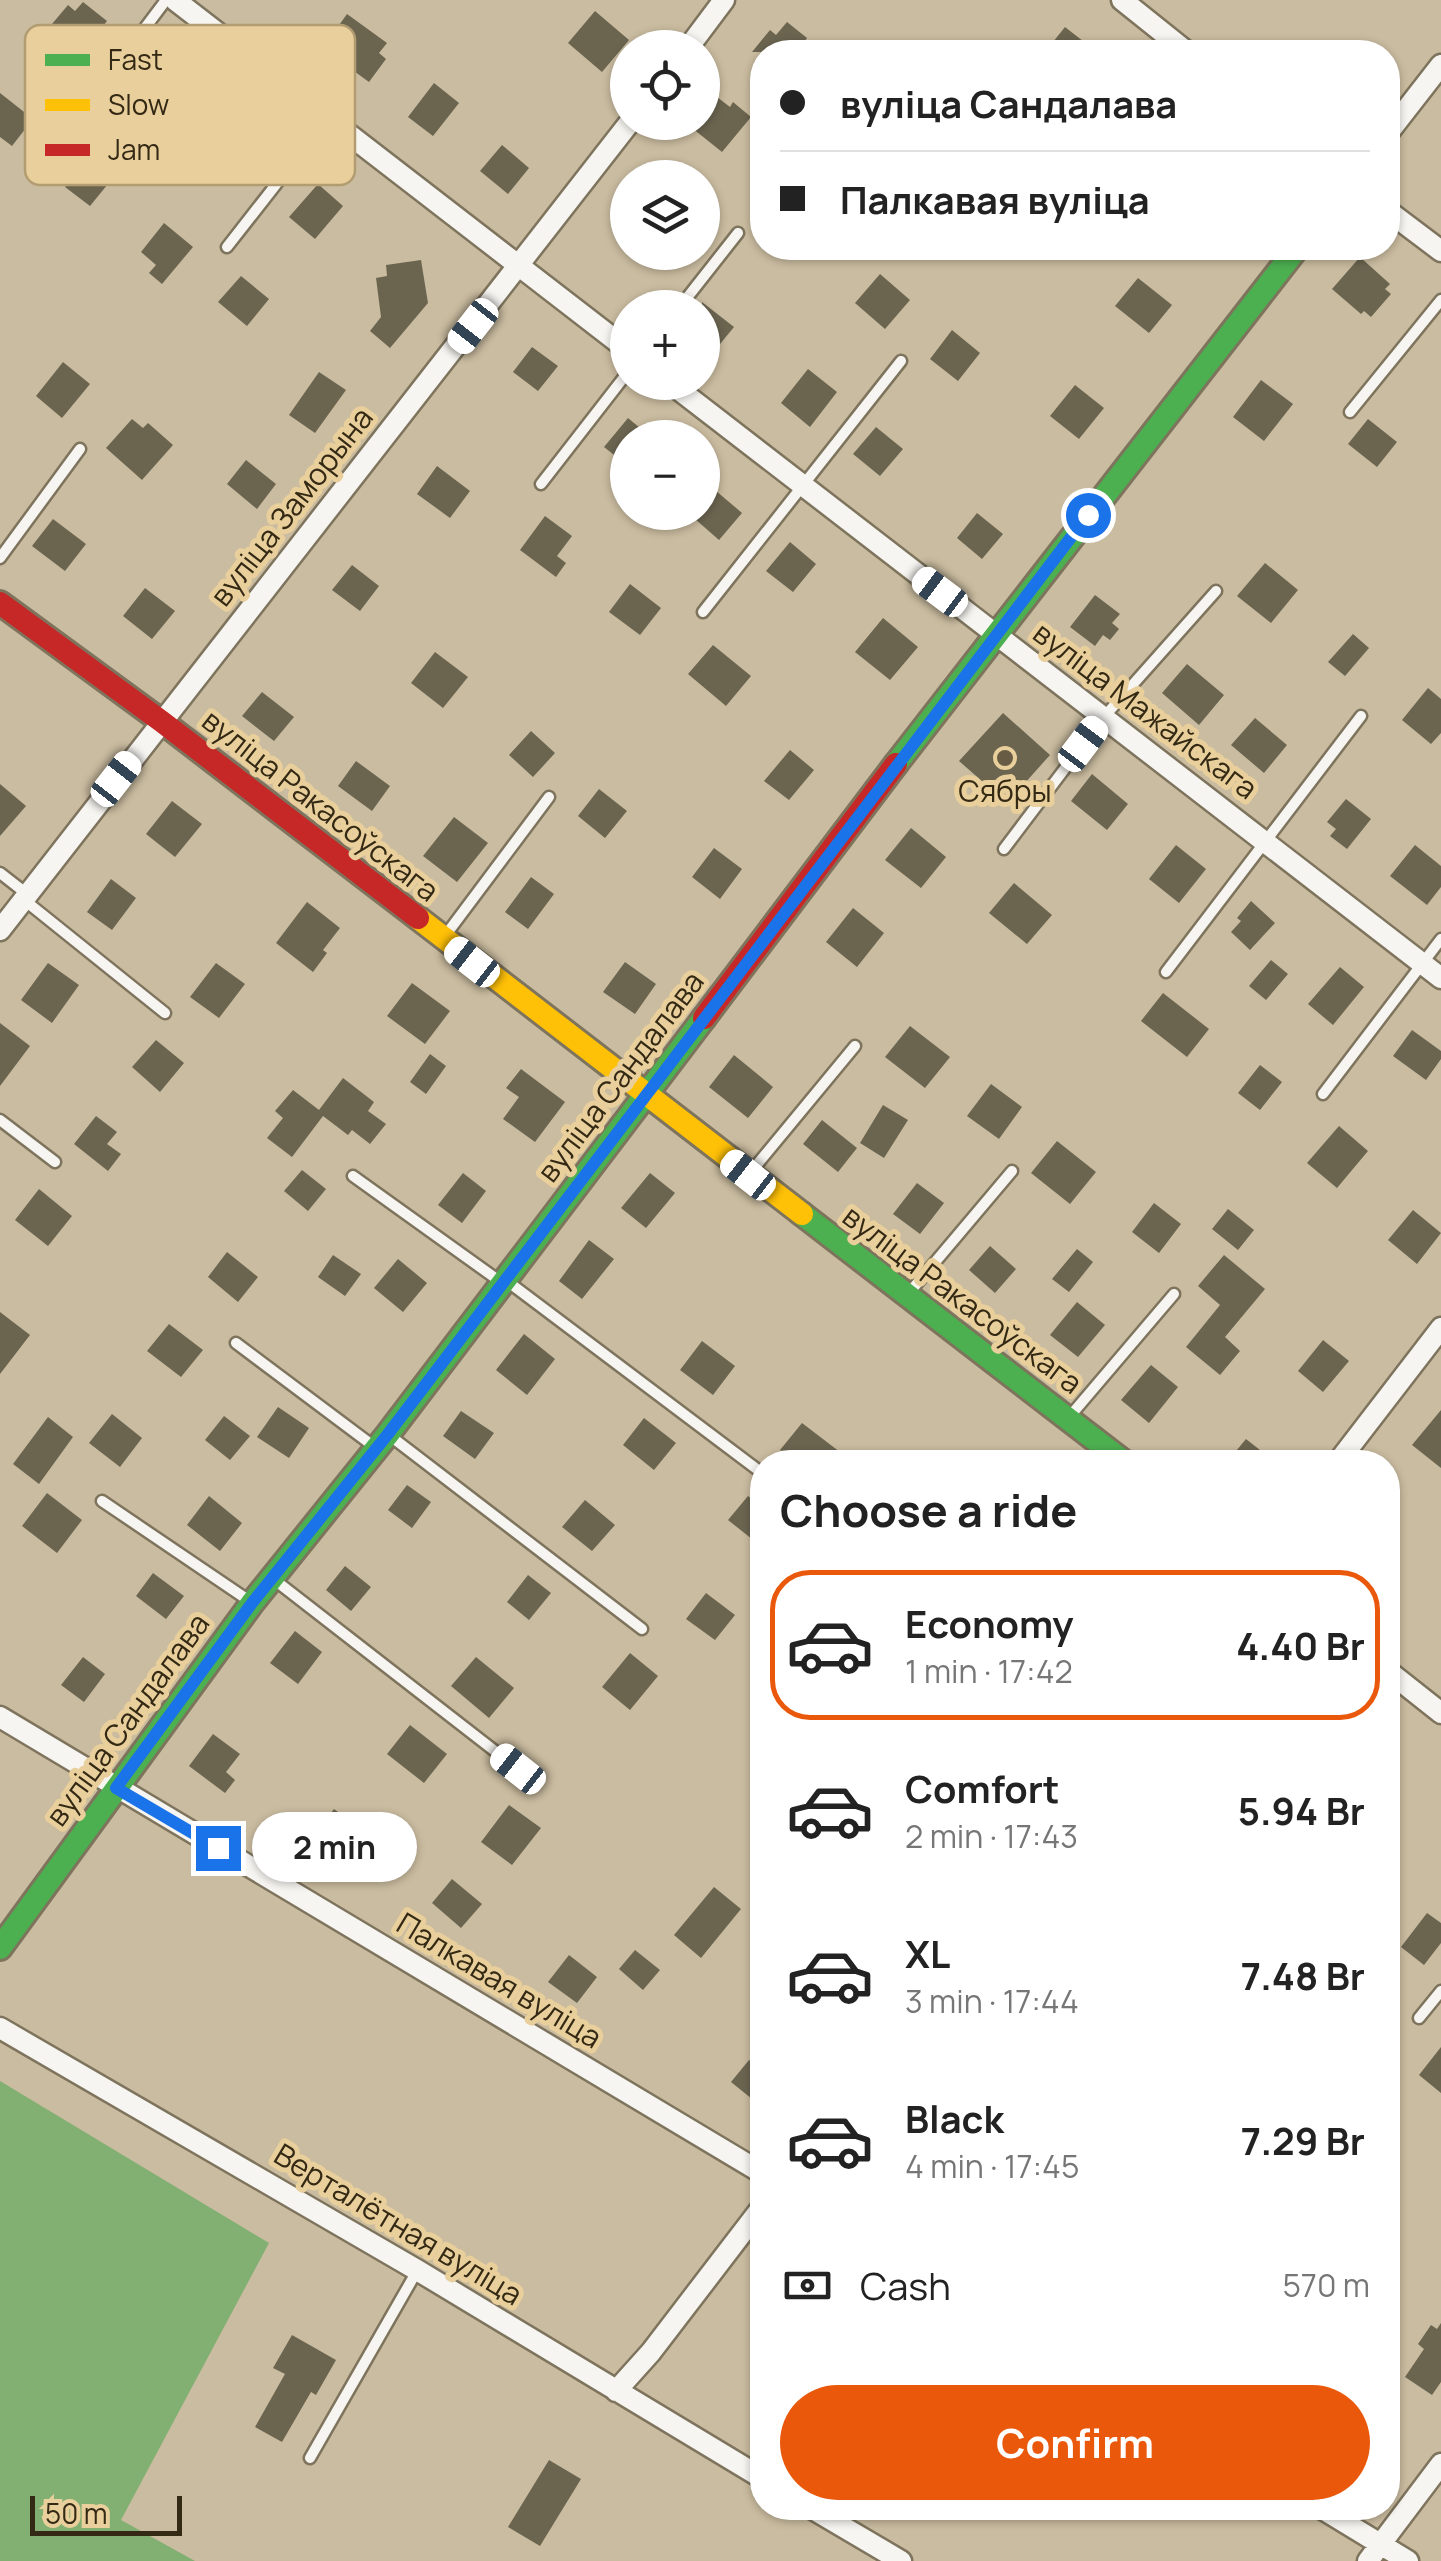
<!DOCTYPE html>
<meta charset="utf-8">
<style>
:root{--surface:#fff;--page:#f2f2f2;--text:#222;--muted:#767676;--line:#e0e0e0;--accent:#ea580c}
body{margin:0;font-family:Manrope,sans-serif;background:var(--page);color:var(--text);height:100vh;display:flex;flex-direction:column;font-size:38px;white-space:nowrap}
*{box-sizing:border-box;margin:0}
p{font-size:32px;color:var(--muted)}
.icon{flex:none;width:55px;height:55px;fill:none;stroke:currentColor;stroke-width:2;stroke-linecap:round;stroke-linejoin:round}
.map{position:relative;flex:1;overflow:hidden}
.drawer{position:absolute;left:750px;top:1450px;width:650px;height:1070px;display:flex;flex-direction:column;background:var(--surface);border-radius:40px;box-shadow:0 2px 8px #0004}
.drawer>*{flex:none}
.banner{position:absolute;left:750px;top:40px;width:650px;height:220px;border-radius:40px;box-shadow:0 2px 8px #0004;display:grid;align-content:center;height:220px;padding:0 30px;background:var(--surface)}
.fabs{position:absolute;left:610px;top:30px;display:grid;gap:20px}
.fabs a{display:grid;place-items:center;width:110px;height:110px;border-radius:50%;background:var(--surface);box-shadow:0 2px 8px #0004;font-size:50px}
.scale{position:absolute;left:30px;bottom:25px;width:152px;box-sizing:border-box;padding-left:10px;border:5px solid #332914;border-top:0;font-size:28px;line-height:35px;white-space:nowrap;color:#332914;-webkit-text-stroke:8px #e9cf9b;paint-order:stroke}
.end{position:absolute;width:45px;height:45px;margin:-22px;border:12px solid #1a73e8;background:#fff;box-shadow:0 0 0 5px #fff}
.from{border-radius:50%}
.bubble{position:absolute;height:70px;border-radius:35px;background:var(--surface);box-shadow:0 2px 8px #0004;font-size:32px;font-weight:700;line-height:70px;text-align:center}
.car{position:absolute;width:30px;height:60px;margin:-30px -15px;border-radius:12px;box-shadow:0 0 8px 2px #0007;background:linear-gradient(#fff 24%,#345 0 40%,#fff 0 76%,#345 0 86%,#fff 0)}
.banner b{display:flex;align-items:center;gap:35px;height:95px;font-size:38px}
.banner b+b{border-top:2px solid var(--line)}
.banner i{width:25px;height:25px;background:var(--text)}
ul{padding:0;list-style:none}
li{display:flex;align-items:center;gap:30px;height:150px;margin:0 20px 15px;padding:0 10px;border:5px solid transparent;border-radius:40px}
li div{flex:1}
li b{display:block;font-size:38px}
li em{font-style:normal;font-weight:700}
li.current{border-color:var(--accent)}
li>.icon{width:90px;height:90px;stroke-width:1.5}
h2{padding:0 30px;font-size:45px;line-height:120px}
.pay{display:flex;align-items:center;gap:25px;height:110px;padding:0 30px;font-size:38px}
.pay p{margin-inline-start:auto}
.cta{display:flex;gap:20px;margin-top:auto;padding:20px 30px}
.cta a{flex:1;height:115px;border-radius:60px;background:var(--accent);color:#fff;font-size:40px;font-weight:700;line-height:115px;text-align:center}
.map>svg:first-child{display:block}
.forest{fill:#82af72}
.building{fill:#6b6550}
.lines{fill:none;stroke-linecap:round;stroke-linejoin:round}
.lane-casing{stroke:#7e745d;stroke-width:15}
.street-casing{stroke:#7e745d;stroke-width:25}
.fast-casing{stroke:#7e745d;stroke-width:28}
.slow-casing{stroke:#7e745d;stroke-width:28}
.jam-casing{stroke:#7e745d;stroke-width:28}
.lane{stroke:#f7f5f1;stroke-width:10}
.street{stroke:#f7f5f1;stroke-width:20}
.fast{stroke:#4caf50;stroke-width:22}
.slow{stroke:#ffc107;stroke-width:22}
.jam{stroke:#c62828;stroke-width:22}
.route{stroke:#1a73e8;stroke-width:12}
.poi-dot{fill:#685c45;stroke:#e9cf9b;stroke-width:4}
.labels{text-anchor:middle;stroke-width:10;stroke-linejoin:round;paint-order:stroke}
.street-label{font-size:30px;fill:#332914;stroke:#e9cf9b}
.poi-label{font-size:30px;fill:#332914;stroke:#e9cf9b}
.key{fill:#e9cf9b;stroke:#b29d72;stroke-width:2.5}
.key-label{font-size:28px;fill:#332914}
</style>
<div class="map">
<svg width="1441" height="2561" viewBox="0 0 1441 2561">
<rect width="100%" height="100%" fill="#cabca0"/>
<path class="forest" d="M0,2081l269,162 -148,277 74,41h-195z"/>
<path class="building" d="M83,2l24,19 -16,21 -16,-13 -7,8 -16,-13 16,-19 7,6z
M595,11l34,29 -27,32 -34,-29z
M347,14l40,29 -8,10 7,6 -17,23 -22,-16 4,-6 -24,-18z
M787,22l20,16 -9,14h-46l18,-22 6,5z
M1065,27l32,25h-52z
M434,83l25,20 -26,33 -25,-19z
M0,93l33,26 -21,27 -12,-9z
M717,97l13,10 3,-5 18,15 -29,35 -30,-24 4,-6h6v-7z
M502,145l27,23 -21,26 -28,-23z
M80,154l32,25 -22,27 -25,-19 12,-15 -8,-5z
M318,184l25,22 -28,33 -26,-22z
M164,223l29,24 -31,37 -13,-11 7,-8 -15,-13z
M1360,257l30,27 -5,5 6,5 -20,23 -7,-6 -3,3 -29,-25z
M421,260l7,43 -38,45 -20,-17 11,-14 -5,-39 11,-2 -1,-11z
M880,274l30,26 -25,29 -30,-26z
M241,276l28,23 -22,27 -29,-24z
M1138,278l34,27 -23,28 -34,-27z
M702,302l32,25 -32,39z
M952,330l28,23 -22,28 -28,-22z
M532,347l26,19 -20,25 -25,-19z
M63,362l27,22 -28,34 -26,-22z
M808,369l29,23 -27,35 -29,-24z
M319,372l27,18 -31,43 -26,-18z
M1261,380l32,24 -29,37 -31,-24z
M1075,385l29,23 -25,31 -29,-23z
M628,418l24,20h-24v28l-24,-19z
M132,419l11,9 5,-5 25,22 -31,35 -36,-32z
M1368,419l29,23 -20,25 -29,-23z
M876,427l27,22 -23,27 -27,-22z
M246,460l30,24 -19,25 -30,-25z
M437,466l33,25 -20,27 -33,-24z
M702,479l40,34 -23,27 -32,-28h15z
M977,513l26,21 -21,25 -25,-21z
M545,516l27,20 -15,20 9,7 -10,14 -36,-27z
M53,519l33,25 -21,27 -33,-25z
M790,542l26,22 -23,28 -27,-21z
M1265,563l33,27 -27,33 -34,-27z
M352,565l27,21 -19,25 -28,-21z
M630,584l31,24 -21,27 -31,-23z
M145,588l30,23 -23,28 -29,-23z
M1095,595l25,19 -8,9 7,6 -9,11 -7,-5 -8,11 -25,-19z
M883,618l35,29 -28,33 -35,-28z
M1353,634l16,14 -24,28 -17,-14z
M713,645l38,31 -25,30 -38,-32z
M435,652l33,25 -25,31 -32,-25z
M1187,664l37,31 -25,30 -37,-32z
M1428,688l13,11v34l-10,11 -29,-24z
M262,692l32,25 -20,24 -32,-25z
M1003,713l47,42 -43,48 -48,-42z
M1255,718l32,27 -23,28 -33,-28z
M531,731l24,22 -22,24 -24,-22z
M790,750l24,20 -25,30 -25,-19z
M356,761l34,25 -18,25 -34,-25z
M1092,774l36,30 -21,26 -36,-29z
M0,784l26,22 -26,30z
M599,789l28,22 -22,27 -27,-22z
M1346,799l25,20 -24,30 -17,-13 6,-7 -9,-7z
M172,801l30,23 -27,33 -29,-23z
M454,817l34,26 -31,39 -34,-26z
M911,828l35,29 -25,31 -36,-28z
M1176,845l30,24 -27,34 -30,-24z
M1415,845l26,21v21l-14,18 -37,-29z
M714,848l28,21 -22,30 -28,-22z
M531,877l23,17 -26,35 -23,-17z
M111,879l25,19 -24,32 -25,-18z
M1014,883l38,32 -25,29 -38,-31z
M1251,901l24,22 -25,27 -19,-18 10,-11 -4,-3z
M307,902l33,26 -17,22 4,3 -14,19 -37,-29z
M853,908l31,25 -27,34 -31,-25z
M1271,960l17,14 -22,26 -17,-14z
M625,962l31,22 -21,30 -32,-22z
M48,963l31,22 -27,38 -31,-23z
M216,963l29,21 -26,34 -29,-21z
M1340,967l24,20 -31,38 -25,-21z
M412,983l38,28 -25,33 -38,-28z
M1163,993l46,36 -22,28 -46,-36z
M0,1023l30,23 -30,40z
M910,1026l40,31 -25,31 -40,-31z
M1412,1030l29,21v8l-15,21 -33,-24z
M156,1040l28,23 -24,29 -28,-25z
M430,1054l16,12 -20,28 -16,-12z
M734,1055l39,32 -25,31 -39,-31z
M1260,1065l22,17 -22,28 -22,-17z
M521,1069l44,33 -30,40 -32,-23 16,-22 -13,-9z
M343,1078l31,24 -6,9 18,13 -16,20 -18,-14 -4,5 -25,-19 -31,41 -25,-19 16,-20 -8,-7 18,-21 26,20z
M991,1084l31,23 -23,32 -32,-23z
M883,1105l25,15 -24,38 -24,-15z
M96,1116l21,16 -10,12 14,10 -13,17 -34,-27z
M822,1120l35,28 -19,24 -35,-28z
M1339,1126l29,25 -31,37 -30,-25z
M1057,1141l39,31 -26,32 -39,-31z
M302,1170l24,19 -18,22 -24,-20z
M463,1173l23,18 -24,32 -24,-18z
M650,1173l25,20 -29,35 -25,-20z
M917,1183l27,20 -24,31 -27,-20z
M39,1189l33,27 -24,30 -33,-26z
M1154,1203l27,21 -22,29 -27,-21z
M1228,1209l26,21 -16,20 -26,-21z
M1413,1210l28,23 -24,31 -29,-24z
M589,1240l25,19 -32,40 -23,-18z
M990,1246l26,23 -21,24 -26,-23z
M1077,1249l16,13 -24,30 -17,-13z
M227,1252l31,25 -20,25 -30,-25z
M333,1255l28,19 -16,22 -27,-19z
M1224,1255l41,34 -40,48 15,14 -20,24 -34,-28 34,-42 -22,-19z
M398,1259l29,24 -24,29 -29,-24z
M1077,1302l28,23 -27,32 -28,-22z
M0,1312l30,23 -30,39z
M169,1324l34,26 -22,27 -34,-26z
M524,1334l31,25 -28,36 -31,-25z
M1323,1340l26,21 -26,31 -25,-21z
M702,1341l33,25 -22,29 -33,-25z
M1151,1365l27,22 -29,36 -28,-23z
M278,1407l31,21 -20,30 -32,-21z
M1441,1410v58l-29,-23z
M461,1411l33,22 -19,26 -32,-23z
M112,1414l30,24 -22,29 -31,-24z
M224,1416l26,20 -20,24 -25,-20z
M48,1417l25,20 -34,47 -26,-20z
M644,1418l32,25 -22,27 -31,-25z
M802,1423l51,39h-57l-16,-12z
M1246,1439l29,23h-48z
M407,1485l24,17 -19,26 -24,-18z
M47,1493l35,27 -25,33 -35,-27z
M209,1496l33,27 -22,28 -33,-26z
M748,1496l14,11v40l-34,-27z
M585,1500l30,25 -23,26 -30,-24z
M345,1566l26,21 -20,24 -25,-21z
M153,1573l31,23 -18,23 -30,-23z
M528,1575l23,18 -22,27 -22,-18z
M706,1593l29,22 -20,25 -29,-21z
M295,1631l27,21 -24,32 -28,-21z
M630,1653l28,23 -28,34 -28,-23z
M83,1657l22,17 -21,28 -23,-17z
M476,1657l38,31 -25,30 -38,-32z
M410,1725l37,29 -23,29 -37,-29z
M213,1734l27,20 -14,18 9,8 -10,13 -36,-27z
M509,1805l32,23 -29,37 -31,-23z
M334,1809l36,27 -20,26 -36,-27z
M452,1879l30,25 -21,24 -29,-25z
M714,1887l27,22 -40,49 -27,-23z
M1427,1913l14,10v20l-17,22 -23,-18z
M635,1950l25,20 -17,20 -24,-21z
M569,1955l28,22 -20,26 -29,-21z
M1441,2047v46l-22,-18z
M749,2060l13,10v37l-31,-25z
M1441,2323v59l-9,13 -27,-18 19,-28 -6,-5 13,-19 6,4z
M292,2335l44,25 -20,35 -5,-3 -29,50 -27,-15 30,-53 -12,-6z
M549,2460l32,19 -41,67 -32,-19z"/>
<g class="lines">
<defs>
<path id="lane" d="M69,129l97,-129
M227,247l101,-129
M679,308l59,-75
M1350,412l91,-112
M541,484l87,-112
M0,558l80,-109
M703,612l198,-251
M1004,849l99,-131 113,-127
M0,873l27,21
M23,899l142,114
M445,936l104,-139
M1166,972l195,-256
M1323,1094l118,-155
M0,1120l55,42
M750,1173l105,-127
M353,1176l145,104
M507,1281l251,189
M909,1293l103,-122
M236,1343l136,102
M1071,1415l103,-121
M389,1435l253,194
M102,1501l149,101
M276,1581l242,188
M759,1916l3,2
M1419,2018l22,-27
M310,2458l107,-187"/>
<path id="street" d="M175,0l453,350
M1122,0l65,52
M688,48l36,-48
M1388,133l53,-68
M1388,211l53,40
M669,382l772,596
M0,930l630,-808
M1338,1462l103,-134
M1388,1671l53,42
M0,1717l762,456
M0,2028l417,242 345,208
M616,2391l35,-39 111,-145
M811,2508l90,53
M1321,2508l87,53
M1368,2561l73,-97"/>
<path id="fast" d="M896,764l401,-516
M802,1214l322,248
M0,1948l252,-345 136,-169 316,-416"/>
<path id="slow" d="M418,918l384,296"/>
<path id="jam" d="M0,603l161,118 257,197
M704,1018l192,-254"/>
</defs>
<use href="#lane" class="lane-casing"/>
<use href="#street" class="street-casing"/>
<use href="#fast" class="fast-casing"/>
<use href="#slow" class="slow-casing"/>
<use href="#jam" class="jam-casing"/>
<use href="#lane" class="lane"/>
<use href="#street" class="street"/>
<use href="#fast" class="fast"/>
<use href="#slow" class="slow"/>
<use href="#jam" class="jam"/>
</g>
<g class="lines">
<path class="route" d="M218,1848l-102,-60 136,-185 136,-169 700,-919"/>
</g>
<circle class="poi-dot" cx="1005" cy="758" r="10"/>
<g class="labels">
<g class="street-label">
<text transform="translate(292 507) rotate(-52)" y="10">вуліца Заморына</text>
<text transform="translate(1145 711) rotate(37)" y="10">вуліца Мажайскага</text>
<text transform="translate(320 806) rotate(38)" y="10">вуліца Ракасоўскага</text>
<text transform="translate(621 1077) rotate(-53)" y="10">вуліца Сандалава</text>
<text transform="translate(962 1300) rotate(37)" y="10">вуліца Ракасоўскага</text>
<text transform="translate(128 1720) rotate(-54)" y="10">вуліца Сандалава</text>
<text transform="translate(499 1981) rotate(31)" y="10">Палкавая вуліца</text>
<text transform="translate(398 2225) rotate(31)" y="10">Верталётная вуліца</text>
</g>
<g class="poi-label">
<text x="1005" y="802">Сябры</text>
</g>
</g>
<rect x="25" y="25" width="330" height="160" rx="15" class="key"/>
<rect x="45" y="54" width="45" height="12" fill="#4caf50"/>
<rect x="45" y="99" width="45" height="12" fill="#ffc107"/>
<rect x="45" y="144" width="45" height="12" fill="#c62828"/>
<g class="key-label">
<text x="108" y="70">Fast</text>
<text x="108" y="115">Slow</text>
<text x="108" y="160">Jam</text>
</g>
</svg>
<div class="fabs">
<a><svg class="icon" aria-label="locate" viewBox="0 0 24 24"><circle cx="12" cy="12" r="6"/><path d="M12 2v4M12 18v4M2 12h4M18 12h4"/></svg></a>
<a><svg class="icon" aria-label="layers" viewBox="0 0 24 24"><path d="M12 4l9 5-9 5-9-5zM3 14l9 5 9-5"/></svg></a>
<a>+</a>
<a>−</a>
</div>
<div class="scale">50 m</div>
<i class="end from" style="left:1088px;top:515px"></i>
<i class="end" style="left:218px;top:1848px"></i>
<div class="bubble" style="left:252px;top:1812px;width:165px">2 min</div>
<i class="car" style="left:473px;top:326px;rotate:218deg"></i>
<i class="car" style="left:940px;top:592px;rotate:307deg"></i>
<i class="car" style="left:1083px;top:744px;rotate:37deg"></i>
<i class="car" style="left:116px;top:779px;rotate:38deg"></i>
<i class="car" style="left:472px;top:962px;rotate:308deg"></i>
<i class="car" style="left:748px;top:1175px;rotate:308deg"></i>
<i class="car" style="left:518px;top:1769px;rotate:308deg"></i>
<div class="banner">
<b><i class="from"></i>вуліца Сандалава</b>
<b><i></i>Палкавая вуліца</b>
</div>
<section class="drawer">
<h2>Choose a ride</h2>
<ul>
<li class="current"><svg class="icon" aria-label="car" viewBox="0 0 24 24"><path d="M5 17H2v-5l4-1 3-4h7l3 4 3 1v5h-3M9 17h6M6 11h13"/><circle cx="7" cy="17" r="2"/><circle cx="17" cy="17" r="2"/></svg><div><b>Economy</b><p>1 min · 17:42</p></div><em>4.40 Br</em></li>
<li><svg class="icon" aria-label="car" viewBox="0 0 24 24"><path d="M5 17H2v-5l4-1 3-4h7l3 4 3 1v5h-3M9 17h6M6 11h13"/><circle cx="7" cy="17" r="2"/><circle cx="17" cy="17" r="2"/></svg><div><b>Comfort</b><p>2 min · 17:43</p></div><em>5.94 Br</em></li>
<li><svg class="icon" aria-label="car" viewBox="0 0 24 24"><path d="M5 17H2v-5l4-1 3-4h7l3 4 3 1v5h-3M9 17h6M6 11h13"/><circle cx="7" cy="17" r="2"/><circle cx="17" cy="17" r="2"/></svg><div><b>XL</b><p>3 min · 17:44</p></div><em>7.48 Br</em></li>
<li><svg class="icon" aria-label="car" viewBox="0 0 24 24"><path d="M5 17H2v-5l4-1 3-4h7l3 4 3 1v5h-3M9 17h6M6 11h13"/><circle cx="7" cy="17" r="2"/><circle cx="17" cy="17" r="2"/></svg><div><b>Black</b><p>4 min · 17:45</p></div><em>7.29 Br</em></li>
</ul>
<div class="pay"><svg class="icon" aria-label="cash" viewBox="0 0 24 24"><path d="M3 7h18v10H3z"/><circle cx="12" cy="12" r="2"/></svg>Cash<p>570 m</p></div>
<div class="cta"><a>Confirm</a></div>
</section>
</div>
